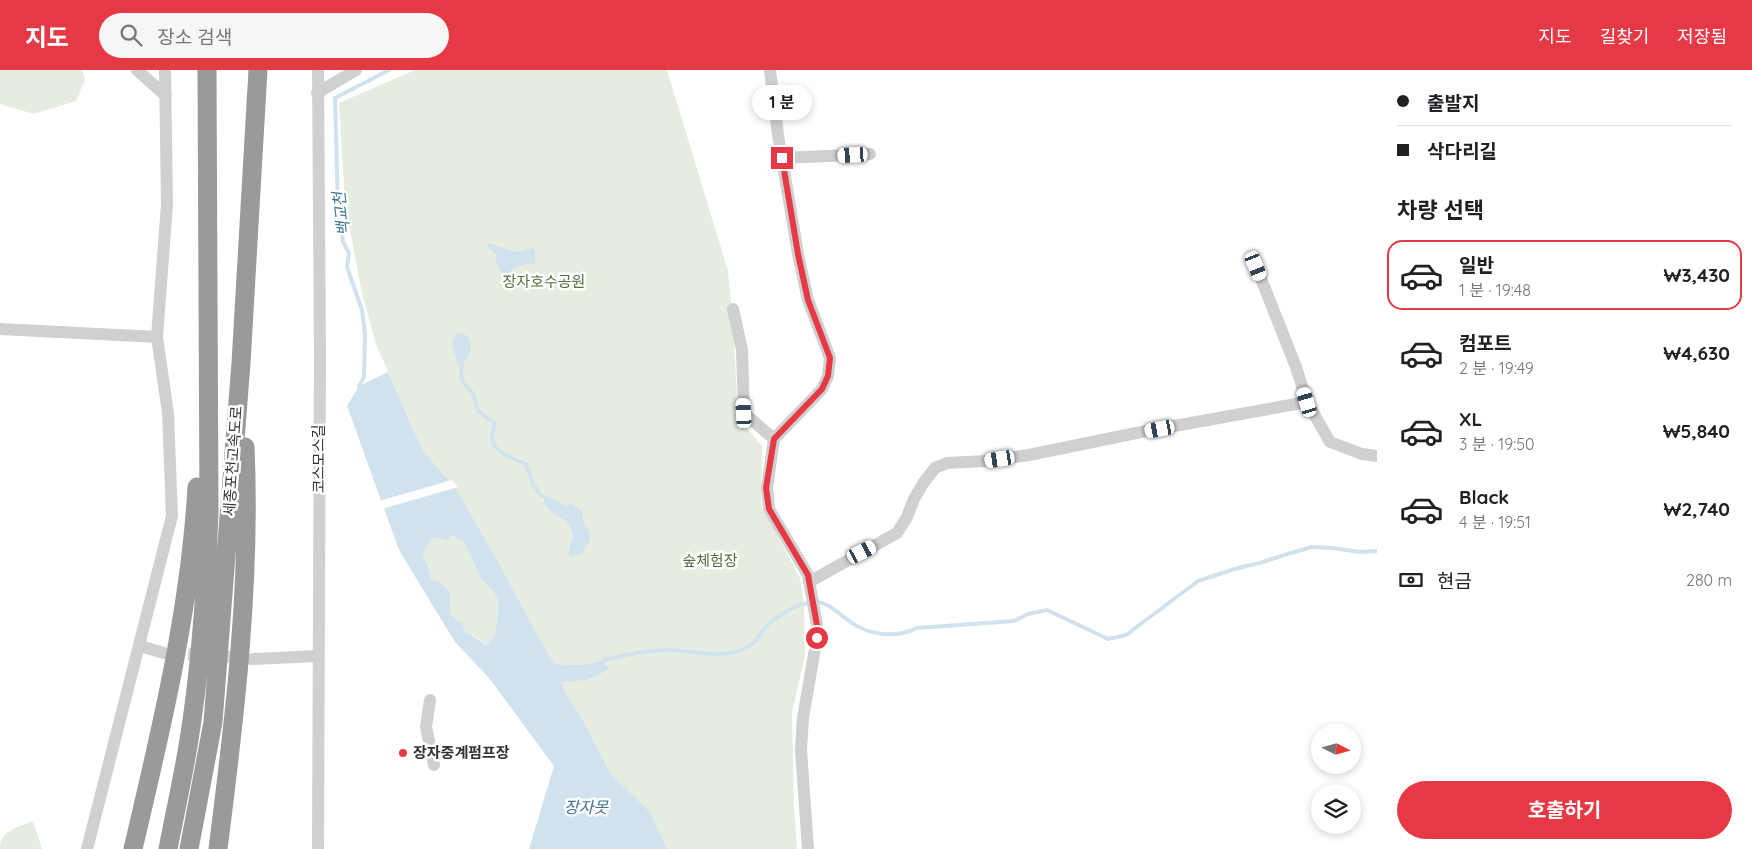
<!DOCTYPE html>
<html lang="ko">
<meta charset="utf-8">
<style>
:root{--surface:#fff;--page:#f6f6f6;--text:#202124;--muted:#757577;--line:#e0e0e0;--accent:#e63946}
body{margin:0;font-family:Quicksand,"Noto Sans KR",sans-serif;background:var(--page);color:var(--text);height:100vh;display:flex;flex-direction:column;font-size:19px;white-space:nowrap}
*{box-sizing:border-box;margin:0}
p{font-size:16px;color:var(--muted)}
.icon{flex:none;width:28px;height:28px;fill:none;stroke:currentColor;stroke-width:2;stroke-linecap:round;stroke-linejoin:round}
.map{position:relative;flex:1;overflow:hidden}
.drawer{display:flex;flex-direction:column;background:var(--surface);width:375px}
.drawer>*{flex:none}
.top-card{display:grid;align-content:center;height:110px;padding:0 20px;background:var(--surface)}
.needle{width:32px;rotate:96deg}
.tools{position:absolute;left:1311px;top:654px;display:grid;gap:10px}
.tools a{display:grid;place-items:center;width:50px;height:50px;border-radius:50%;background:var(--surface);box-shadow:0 2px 8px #0003;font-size:25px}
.end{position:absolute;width:22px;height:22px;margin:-11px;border:6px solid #e63946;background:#fff;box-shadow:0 0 0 2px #fff}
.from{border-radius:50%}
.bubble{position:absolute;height:35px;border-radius:18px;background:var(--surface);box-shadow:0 2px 8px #0003;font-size:16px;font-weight:700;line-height:35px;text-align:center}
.car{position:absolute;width:15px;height:30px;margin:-15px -8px;border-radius:6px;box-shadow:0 0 4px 1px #0007;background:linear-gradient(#fff 24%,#345 0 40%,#fff 0 76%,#345 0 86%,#fff 0)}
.top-card b{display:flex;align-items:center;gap:18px;height:48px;font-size:19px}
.top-card b+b{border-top:1px solid var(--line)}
.top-card i{width:12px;height:12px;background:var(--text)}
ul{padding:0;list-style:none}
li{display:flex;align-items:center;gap:15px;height:70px;margin:0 10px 8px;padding:0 10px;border:2px solid transparent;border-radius:15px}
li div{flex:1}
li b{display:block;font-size:19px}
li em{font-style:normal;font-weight:700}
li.on{border-color:var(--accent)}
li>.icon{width:45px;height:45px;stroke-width:1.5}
h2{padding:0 20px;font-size:22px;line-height:60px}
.pay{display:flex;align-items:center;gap:12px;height:55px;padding:0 20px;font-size:19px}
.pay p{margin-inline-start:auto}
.button{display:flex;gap:10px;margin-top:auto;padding:10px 20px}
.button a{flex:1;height:58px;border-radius:30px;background:var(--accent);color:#fff;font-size:20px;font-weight:700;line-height:58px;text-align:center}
header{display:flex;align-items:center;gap:30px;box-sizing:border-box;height:70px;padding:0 25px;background:var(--accent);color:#fff}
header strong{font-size:24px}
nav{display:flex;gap:28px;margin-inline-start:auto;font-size:18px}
.search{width:350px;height:45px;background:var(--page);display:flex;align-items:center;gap:12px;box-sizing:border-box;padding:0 18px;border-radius:28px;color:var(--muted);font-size:19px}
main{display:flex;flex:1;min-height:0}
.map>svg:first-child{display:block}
.green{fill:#e6ecdf}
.water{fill:#cfe2ee;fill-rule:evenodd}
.pier{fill:#fff}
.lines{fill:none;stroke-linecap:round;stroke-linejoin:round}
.stream{stroke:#cfe2ee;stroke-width:4}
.minor-tunnel{stroke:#d6d6d6;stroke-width:12;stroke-dasharray:12 6;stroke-linecap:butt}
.minor{stroke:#d0d0d0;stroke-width:12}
.highway{stroke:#9a9a9a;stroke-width:19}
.route{stroke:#e63946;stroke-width:6}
.poi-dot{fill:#e63946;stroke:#fff;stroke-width:2}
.labels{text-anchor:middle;stroke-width:5;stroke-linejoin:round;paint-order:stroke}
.park-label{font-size:15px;fill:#56703f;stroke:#fff}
.street-label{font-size:15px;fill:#333;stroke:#fff}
.poi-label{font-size:15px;font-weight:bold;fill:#333;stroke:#fff;text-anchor:start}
.water-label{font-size:16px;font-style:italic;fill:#3f7597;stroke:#fff}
</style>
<header>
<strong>지도</strong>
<div class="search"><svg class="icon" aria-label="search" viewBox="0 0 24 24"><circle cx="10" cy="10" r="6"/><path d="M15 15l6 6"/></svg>장소 검색</div>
<nav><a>지도</a><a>길찾기</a><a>저장됨</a></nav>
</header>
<main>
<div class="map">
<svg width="1377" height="779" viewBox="0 0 1377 779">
<rect width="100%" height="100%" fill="#fff"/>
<path class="green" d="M0,0h82l3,10 -9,21 -42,13 -34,-10z
M415,0h252l61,201 5,51 5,96 24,28 -1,59 39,73 4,26 1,52 -13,57 2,93 3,43h-130l-16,-36 -40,-39 -27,-52 -19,-30 -4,-11 27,-1 21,-12 -5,-8 -21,5 -27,-1 -8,-10 -54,-100 -39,-67 -32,-36 -47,-107 -14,-50 -17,-92 -6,-99z
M452,465l12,7 17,37 13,13 5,11 -4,31 -9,11 -12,-9 -9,-4 -16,-21 2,-14 -20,-17 -3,-14 -5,-11 8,-16 6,-1 12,3z
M33,751l9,28h-42c0,-19 19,-22 33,-28z"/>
<path class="water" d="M487,173l29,9 16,-4 3,2v14l-14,1 -14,8h-5l-6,-10v-9l-8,-7z
M457,263c11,-1 17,9 13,19 -2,6 -6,9 -8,14l-5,-4 -5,-19z
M388,302l35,79 32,36 39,67 54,100 8,10 27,1 21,-5 5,9 -21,11 -27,2 4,10 19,30 27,52 40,39 16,36h-138l25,-83 -65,-88 -34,-36 -56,-92 -52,-144 12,-20zM452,465l12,7 17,37 13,13 5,11 -4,31 -9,11c-7,-4 -12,-10 -21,-13l-3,-9c-18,-9 -10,-16 -12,-31l-12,-11 -7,-1 -3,-14 -5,-11 8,-16 6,-1 12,3z
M539,424l19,7 7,5 6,-2 11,7 2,12 6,9v8l-8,13 -13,5c0,-2 -1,-5 0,-8 0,-5 4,-10 4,-15 -3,-21 -28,-18 -29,-36z"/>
<path class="pier" d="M452,410l6,7 -76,22 -3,-8z"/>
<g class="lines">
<path class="stream" d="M462,296c-3,17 3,16 11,28 3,5 2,11 5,16 4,6 10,9 16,12 1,7 -2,10 -2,16 0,14 24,22 34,26l7,20 8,11
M359,316l5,-9 1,-43 -3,-24 -15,-43 2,-14 -6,-11 -5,-33 -3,-111 54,-28
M604,590c19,-4 40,-10 60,-10 26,-1 57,11 82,-2 10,-4 15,-17 23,-24 11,-10 33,-23 48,-22 12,1 22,12 32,19 19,14 46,18 68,7l97,-7 14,-7 19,-4 61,29 18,-4 72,-54 40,-13 22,-5 24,-8 28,-8 20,1 28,4 17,-1"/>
<path class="minor-tunnel" d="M170,583l77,5"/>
<path class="minor" d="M137,0l29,26
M770,0l8,65 20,119 10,46 22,58 -2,18 -6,13 -48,50 -7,49 2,21 39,66 10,56 -15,87 -2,32 7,99
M317,23l39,-23
M782,88l88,-4
M1256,196l40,101 11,35
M733,239l9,41 2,63 30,26
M0,259l157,8
M809,512l88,-49 10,-16 7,-18 10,-17 11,-14 12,-5 39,-2 43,-6 112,-23 166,-30 23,40 32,12 15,2
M140,576l24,7
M252,589l65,-3
M430,630l-4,27 8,38
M87,779l85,-333 -4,-103 -11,-76 10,-133 -2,-134
M318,779l2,-492 -2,-287"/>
<path class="highway" d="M133,779c28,-119 57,-239 64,-362
M168,779c7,-36 15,-72 21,-109 12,-75 17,-151 20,-227l-2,-443
M189,779l24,-127 28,-359 17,-293
M218,779c17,-133 33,-268 27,-402"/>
</g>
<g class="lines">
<path class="route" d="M782,88l16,96 10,46 22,58 -2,18 -6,13 -48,50 -8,49 3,21 39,66 10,56 -1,7"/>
</g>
<circle class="poi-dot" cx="403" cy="683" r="5"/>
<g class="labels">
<g class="park-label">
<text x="544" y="217">장자호수공원</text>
<text x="710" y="496">숲체험장</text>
</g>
<g class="street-label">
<text transform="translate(319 389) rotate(-90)" y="5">코스모스길</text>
<text transform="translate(233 391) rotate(-86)" y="5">세종포천고속도로</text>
</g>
<g class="poi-label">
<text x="413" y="688">장자중계펌프장</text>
</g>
<g class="water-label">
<text transform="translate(341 144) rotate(-97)" y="6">백교천</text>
<text x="586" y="743">장자못</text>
</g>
</g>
</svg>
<div class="tools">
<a><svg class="needle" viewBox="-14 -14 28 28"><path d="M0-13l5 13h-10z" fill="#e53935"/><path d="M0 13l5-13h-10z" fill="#757577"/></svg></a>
<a><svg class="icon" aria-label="layers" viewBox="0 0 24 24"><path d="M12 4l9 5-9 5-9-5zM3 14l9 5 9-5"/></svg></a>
</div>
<i class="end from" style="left:817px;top:568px"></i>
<i class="end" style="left:782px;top:88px"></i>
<div class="bubble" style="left:752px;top:15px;width:60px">1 분</div>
<i class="car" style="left:853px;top:85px;rotate:267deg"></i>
<i class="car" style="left:1256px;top:196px;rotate:158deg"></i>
<i class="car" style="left:1307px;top:332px;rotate:343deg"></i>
<i class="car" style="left:744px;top:343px;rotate:357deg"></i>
<i class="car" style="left:1160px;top:359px;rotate:260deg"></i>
<i class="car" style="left:1000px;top:389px;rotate:261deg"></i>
<i class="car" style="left:862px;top:482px;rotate:63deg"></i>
</div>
<section class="drawer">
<div class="top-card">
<b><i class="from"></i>출발지</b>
<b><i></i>삭다리길</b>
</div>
<h2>차량 선택</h2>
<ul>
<li class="on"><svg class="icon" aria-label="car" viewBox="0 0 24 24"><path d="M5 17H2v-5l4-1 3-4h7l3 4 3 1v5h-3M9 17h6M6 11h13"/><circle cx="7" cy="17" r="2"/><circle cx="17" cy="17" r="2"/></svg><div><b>일반</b><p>1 분 · 19:48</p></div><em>₩3,430</em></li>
<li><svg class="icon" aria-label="car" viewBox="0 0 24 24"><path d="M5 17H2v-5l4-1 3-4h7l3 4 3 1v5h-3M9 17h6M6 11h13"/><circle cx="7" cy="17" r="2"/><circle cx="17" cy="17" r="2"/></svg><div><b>컴포트</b><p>2 분 · 19:49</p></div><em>₩4,630</em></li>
<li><svg class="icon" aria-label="car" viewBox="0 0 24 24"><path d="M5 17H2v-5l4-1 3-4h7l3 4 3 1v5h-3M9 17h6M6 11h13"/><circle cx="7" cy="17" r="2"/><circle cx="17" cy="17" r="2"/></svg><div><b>XL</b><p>3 분 · 19:50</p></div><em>₩5,840</em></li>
<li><svg class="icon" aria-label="car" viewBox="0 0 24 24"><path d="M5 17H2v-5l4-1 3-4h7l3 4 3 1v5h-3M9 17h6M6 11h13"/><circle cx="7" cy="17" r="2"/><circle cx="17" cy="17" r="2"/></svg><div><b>Black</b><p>4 분 · 19:51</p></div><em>₩2,740</em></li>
</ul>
<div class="pay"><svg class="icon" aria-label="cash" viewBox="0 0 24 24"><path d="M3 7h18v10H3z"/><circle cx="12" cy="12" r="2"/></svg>현금<p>280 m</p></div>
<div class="button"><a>호출하기</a></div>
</section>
</main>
